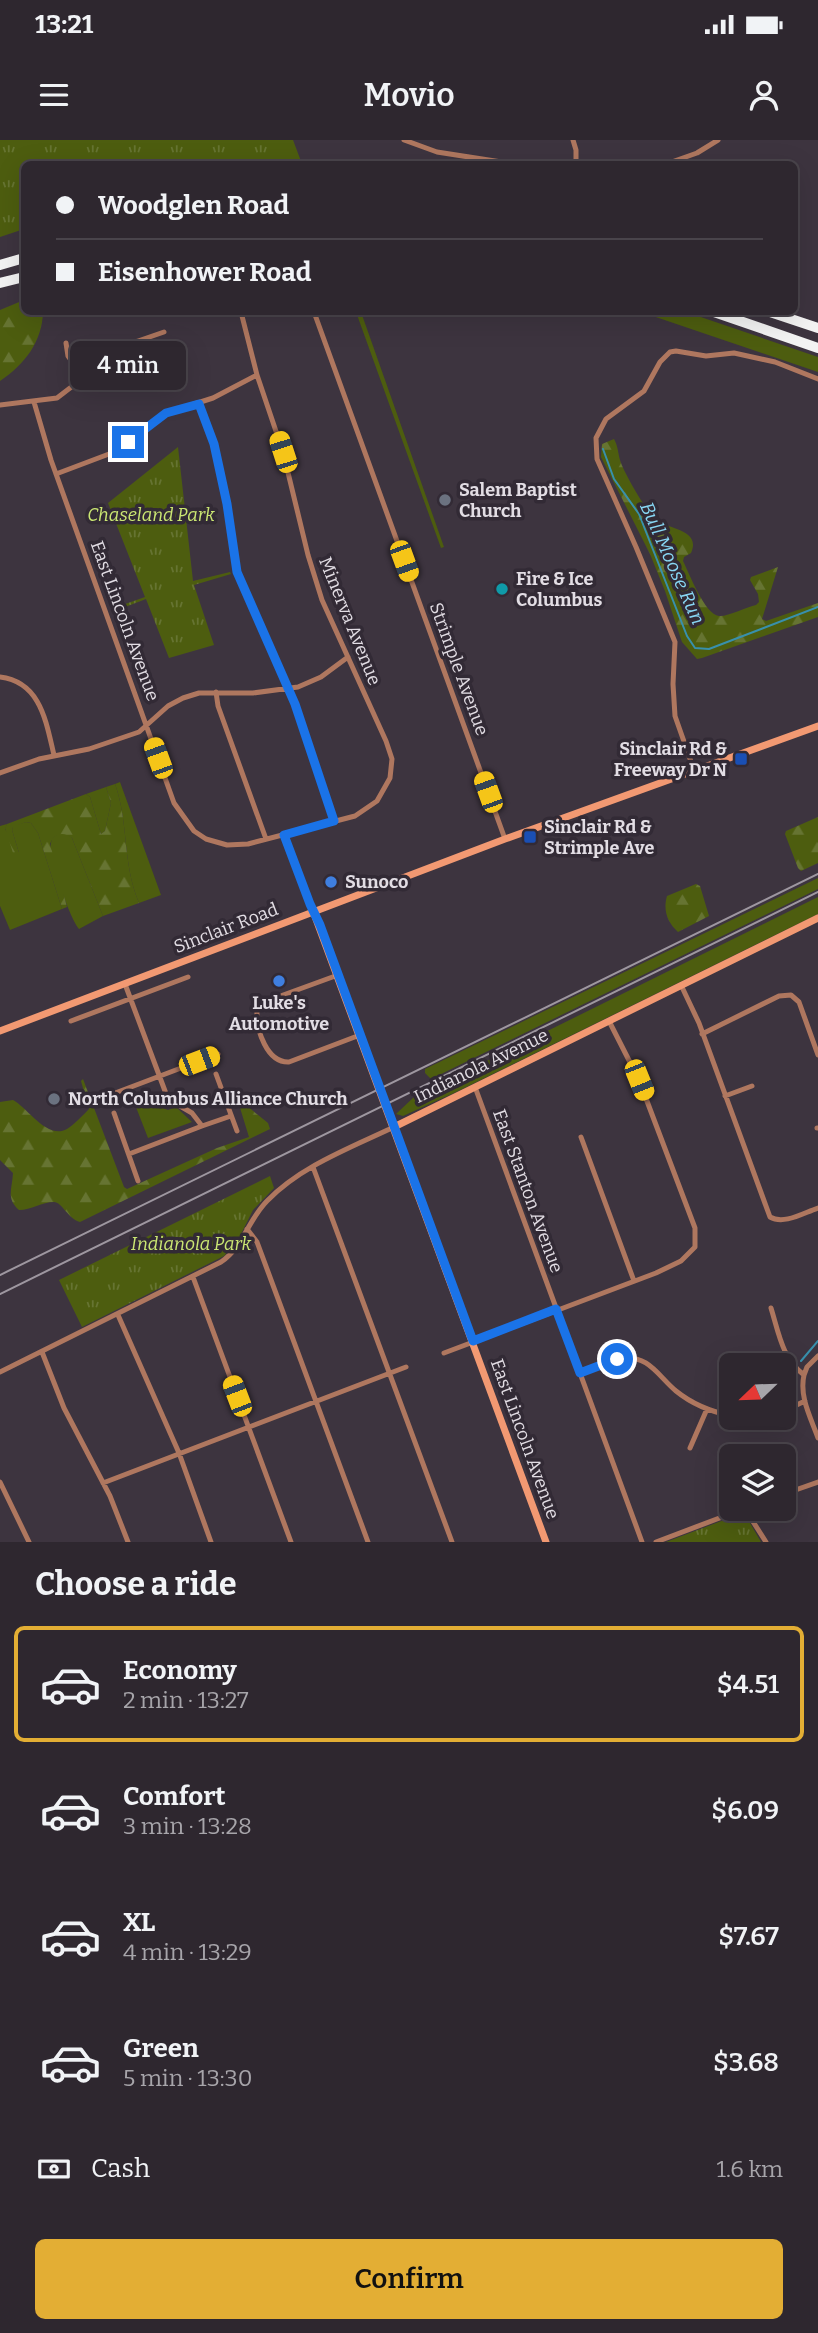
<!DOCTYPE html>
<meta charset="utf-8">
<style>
:root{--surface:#2e272f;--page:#3a333b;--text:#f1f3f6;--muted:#a7a5aa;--line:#49444b;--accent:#e3ae34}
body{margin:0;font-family:Bitter,serif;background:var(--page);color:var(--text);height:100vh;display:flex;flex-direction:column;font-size:26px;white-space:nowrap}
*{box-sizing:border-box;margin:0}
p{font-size:23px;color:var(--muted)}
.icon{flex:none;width:38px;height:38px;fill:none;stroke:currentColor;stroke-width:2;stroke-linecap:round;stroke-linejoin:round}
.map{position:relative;height:1402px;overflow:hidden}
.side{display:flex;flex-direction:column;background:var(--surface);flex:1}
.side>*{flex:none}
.banner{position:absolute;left:21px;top:21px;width:777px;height:154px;border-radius:10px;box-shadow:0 7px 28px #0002,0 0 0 2px var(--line);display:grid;align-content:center;height:154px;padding:0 35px;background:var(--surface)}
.needle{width:46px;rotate:247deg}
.fabs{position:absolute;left:719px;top:1213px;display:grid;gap:14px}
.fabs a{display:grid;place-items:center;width:77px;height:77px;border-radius:10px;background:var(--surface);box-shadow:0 7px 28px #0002,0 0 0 2px var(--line);font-size:35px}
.end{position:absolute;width:32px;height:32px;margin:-16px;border:9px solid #1a73e8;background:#fff;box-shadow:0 0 0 4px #fff}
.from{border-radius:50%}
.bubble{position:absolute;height:49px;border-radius:10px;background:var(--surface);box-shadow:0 7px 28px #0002,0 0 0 2px var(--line);font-size:23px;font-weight:600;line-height:49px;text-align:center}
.car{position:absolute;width:21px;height:42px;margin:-21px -10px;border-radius:9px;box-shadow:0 0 5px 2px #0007;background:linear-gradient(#f5c518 24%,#345 0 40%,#f5c518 0 76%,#345 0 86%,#f5c518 0)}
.banner b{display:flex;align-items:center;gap:24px;height:66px;font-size:26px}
.banner b+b{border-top:2px solid var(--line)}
.banner i{width:18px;height:18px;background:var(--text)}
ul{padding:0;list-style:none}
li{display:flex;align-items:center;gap:21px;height:116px;margin:0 14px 10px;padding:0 21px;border:4px solid transparent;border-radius:10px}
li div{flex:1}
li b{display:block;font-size:26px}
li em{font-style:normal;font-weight:600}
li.selected{border-color:var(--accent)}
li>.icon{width:63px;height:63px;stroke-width:1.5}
h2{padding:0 35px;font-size:32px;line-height:84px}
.pay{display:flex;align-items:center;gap:18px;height:77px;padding:0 35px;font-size:26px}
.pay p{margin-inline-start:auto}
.button{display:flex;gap:14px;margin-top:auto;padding:14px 35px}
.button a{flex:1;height:80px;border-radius:10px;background:var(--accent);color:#111;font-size:28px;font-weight:600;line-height:80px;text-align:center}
.status{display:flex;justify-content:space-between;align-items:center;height:49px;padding:0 35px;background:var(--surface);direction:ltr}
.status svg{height:19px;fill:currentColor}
header{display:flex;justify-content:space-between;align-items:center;height:91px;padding:0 35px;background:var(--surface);font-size:32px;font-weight:600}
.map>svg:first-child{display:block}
.green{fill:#4d5d0f}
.forest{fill:url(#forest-firs)}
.park{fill:url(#park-tufts)}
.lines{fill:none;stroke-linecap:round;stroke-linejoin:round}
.stream{stroke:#3890ac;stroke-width:2}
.street{stroke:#af775f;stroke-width:5}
.secondary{stroke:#f29972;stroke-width:7}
.highway{stroke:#f3f3f3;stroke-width:10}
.rail{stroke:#9e97a0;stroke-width:2}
.route{stroke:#1a73e8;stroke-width:9}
.worship-dot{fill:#6b7280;stroke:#322a35;stroke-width:2.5}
.culture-dot{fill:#0f9aa8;stroke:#322a35;stroke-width:2.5}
.transit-dot{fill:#1a4fb4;stroke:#322a35;stroke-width:2.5}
.shop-dot{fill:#3f7fe0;stroke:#322a35;stroke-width:2.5}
.labels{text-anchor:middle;stroke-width:7;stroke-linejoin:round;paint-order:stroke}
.poi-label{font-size:18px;font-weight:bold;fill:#e2dde4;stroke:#322a35;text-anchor:start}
.park-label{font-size:18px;font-style:italic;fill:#cbe773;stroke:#322a35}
.street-label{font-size:18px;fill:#e2dde4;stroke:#322a35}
.water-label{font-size:19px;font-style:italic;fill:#88d7f4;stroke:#322a35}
</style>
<div class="status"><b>13:21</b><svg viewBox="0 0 49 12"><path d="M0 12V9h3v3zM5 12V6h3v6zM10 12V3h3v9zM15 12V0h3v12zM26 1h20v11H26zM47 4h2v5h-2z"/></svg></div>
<header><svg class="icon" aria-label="menu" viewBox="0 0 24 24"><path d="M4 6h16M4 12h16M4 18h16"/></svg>Movio<svg class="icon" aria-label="person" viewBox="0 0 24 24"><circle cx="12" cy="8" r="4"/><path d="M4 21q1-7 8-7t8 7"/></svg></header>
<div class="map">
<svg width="818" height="1402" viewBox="0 0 818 1402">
<defs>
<pattern id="forest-firs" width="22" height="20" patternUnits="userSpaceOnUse" patternTransform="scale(1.75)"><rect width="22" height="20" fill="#4d5d0f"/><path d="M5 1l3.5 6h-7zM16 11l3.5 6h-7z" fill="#667432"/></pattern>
<pattern id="park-tufts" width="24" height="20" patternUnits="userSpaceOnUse" patternTransform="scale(1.75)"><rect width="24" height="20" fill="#4d5d0f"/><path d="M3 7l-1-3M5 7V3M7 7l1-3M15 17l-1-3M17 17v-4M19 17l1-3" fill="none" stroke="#667432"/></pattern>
</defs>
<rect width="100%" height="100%" fill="#3d343f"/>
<path class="green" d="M356,172h5l83,235 -3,1z
M641,172h45l132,45v15z
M120,642l41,113 -22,8c-17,-41 -10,-80 -24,-119z
M106,647l5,16 -6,28 -4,3 -11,-37 -4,-3z
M26,682l5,1 7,10 24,76 -52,21 -10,-24v-80l7,-2 -2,5 14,24 -7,-23 1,-4z
M58,694h9l5,4 31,78 -24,13c-9,-9 -31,-74 -28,-86 1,-6 3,-6 7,-9z
M818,738v11l-387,190 -6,-6v-4z
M818,757v17l-364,179 -51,23 -7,-2 18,-17z
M159,954l1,13 8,3 8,-3 16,15 -44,16 -14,-36z"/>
<path class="forest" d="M24,160v12h19c-1,30 -18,52 -43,69v-71z
M614,299c4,7 4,14 6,21 4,13 24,47 33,57 12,13 49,11 38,36l-7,4 -1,4c6,12 22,54 36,55 8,1 28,-9 37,-11l3,-3 -1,-8 -8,-14 1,-3 27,-10 -16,52 4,2 52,-18v14l-116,41 -5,1 -15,-17 -17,-51 -15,-37 -49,-97 1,-13z
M115,644c14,39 7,78 24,119l-36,13 -31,-78c-9,-7 -18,-5 -22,6l17,63 -5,2 -24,-76 -7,-10 -5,-1 -13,5 -1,3 7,23 -2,5 -3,-2 -9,-28 2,-4 79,-30 4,3 11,37 4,-3 6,-28 -5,-16z
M818,677v46l-17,8 -3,-3 -13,-34 1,-3z
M696,744l4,2 9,30 -31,16c-11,-10 -15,-22 -11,-36z
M83,939l41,108 3,2 90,-41 32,-11 -12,-39 31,25 2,6 -190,93c-12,-3 -18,-20 -26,-20 -12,0 -23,8 -35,8 -13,-12 -7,-20 -6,-37l-13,-13v-58l13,-2c15,8 34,40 54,29 8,-5 15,-13 22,-20l-8,-28z"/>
<path class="park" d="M0,0h293l9,24h-278v65l-24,8z
M178,307l15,134 37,-9 1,2 -37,11 20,60 -45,13 -23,-59 -34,13 -1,-3 34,-12 -37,-94z
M270,1036l4,12 -21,22 -15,30 -14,16 -142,71 -23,-47z
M740,1374l7,4 14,24h-95z"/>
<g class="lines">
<path class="stream" d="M603,309l11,30 25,35 48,122 8,12 14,1 109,-42
M801,1221l17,-20"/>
<path class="street" d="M404,0l33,12 77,12
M573,0l3,10v14
M666,24l31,-11 21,-13
M314,172l191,527
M66,203l2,13 16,22
M34,262l17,58 123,343 20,28 12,8 21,6 21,-1 107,-28 22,-15 13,-23 2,-19 -6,-18 -64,-141 -14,-45 -25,-103 -26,-77 -16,-63
M199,264l15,40 13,60 10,67 58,133 39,117
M0,265l57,-7 60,-46 21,-11 26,-9
M56,334l53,-20 57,-41 47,-15 44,-23
M0,537c41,5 46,45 54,78
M216,552l2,14 48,133
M694,630l-19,-54 -2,-32 2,-42 -39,-95 -39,-88 -1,-21 10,-19 38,-28 16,-29 10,-10 6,-1 30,5 28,-3 41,9 43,17
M0,633l39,-14 50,-10 50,-17 29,-26 15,-8 16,-5h54l45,-6 23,-10 27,-20
M284,695l29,76
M338,835l-74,27 -7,9c-1,19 10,52 32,51l71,-27
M125,844l43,115 24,14 10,13 29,-10
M681,845l18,38 71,194c14,8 33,-4 48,-9
M71,881l117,-44
M702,894l77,-38 12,-1 8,7 19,53
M216,934l21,57
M475,947l167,455
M725,956l27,-10
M102,958l116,-44
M114,973l24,68
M817,988h1
M581,997l53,144
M129,1014l73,-28
M313,1027l139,375
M247,1089l10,13 111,300
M193,1137l98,265
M771,1168c8,26 11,50 33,67 -5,22 7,43 14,63
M118,1175l61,138 32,89
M42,1212l22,56 46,88 18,46
M444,1213l212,-80 25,-12 14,-14v-19l-56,-148 -30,-59
M0,1232l221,-110c23,-16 27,-42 46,-61 34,-35 83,-53 127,-74
M580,1233c13,-5 27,-13 42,-15 27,-3 36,18 54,33 16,13 36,21 56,25
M804,1235l3,-8 11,-11
M784,1271l21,-10
M690,1308l17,-39
M0,1342l29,60
M103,1343l303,-116
M784,1354l34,-12
M745,1369l21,33
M656,1402l90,-34"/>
<path class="secondary" d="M313,771l233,631
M0,891l505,-192 313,-113
M394,987l424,-209"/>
<path class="highway" d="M0,125l24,-7
M0,143l24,-6
M714,172l104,36
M770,172l48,16"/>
<path class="rail" d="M0,1135l818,-401
M0,1154l818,-402"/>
</g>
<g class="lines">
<path class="route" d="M128,302l38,-29 33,-9 15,40 13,60 10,68 58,132 39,117 -50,14 26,69 10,21 153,416 83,-32 24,64 37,-14"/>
</g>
<g class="worship-dot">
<circle cx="445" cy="360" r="7"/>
<circle cx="54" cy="959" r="7"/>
</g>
<circle class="culture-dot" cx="502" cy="449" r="7"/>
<g class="transit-dot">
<rect x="734" y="612" width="14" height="14" rx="3.5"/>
<rect x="523" y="690" width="14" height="14" rx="3.5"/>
</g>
<g class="shop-dot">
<circle cx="331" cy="742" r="7"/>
<circle cx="279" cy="841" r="7"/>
</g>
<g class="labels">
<g class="poi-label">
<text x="459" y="356">Salem Baptist<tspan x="459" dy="21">Church</tspan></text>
<text x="516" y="445">Fire &amp; Ice<tspan x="516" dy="21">Columbus</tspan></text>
<text x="727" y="615" text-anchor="end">Sinclair Rd &amp;<tspan x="727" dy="21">Freeway Dr N</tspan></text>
<text x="544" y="693">Sinclair Rd &amp;<tspan x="544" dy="21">Strimple Ave</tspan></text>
<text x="345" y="748">Sunoco</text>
<text x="279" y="869" text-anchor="middle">Luke's<tspan x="279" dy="21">Automotive</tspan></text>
<text x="68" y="965">North Columbus Alliance Church</text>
</g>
<g class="park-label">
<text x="151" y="381">Chaseland Park</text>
<text x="191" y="1110">Indianola Park</text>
</g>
<g class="street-label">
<text transform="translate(125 481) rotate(70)" y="6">East Lincoln Avenue</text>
<text transform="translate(350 481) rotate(68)" y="6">Minerva Avenue</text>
<text transform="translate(459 529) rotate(70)" y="6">Strimple Avenue</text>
<text transform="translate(226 788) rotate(-21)" y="6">Sinclair Road</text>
<text transform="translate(481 926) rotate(-26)" y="6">Indianola Avenue</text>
<text transform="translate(528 1051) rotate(70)" y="6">East Stanton Avenue</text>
<text transform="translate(525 1299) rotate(70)" y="6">East Lincoln Avenue</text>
</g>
<g class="water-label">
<text transform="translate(673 423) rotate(66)" y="7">Bull Moose Run</text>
</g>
</g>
</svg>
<div class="fabs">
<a><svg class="needle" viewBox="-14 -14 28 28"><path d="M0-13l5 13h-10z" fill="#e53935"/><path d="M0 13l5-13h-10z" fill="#a7a5aa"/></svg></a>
<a><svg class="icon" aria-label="layers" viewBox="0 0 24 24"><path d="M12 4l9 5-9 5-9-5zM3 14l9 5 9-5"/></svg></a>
</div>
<i class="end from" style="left:617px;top:1219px"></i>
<i class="end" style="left:128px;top:302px"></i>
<div class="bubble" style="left:70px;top:201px;width:116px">4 min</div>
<i class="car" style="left:283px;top:312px;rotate:342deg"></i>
<i class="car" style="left:404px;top:421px;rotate:160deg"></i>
<i class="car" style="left:158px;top:618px;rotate:340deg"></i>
<i class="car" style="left:488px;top:652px;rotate:340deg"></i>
<i class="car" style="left:199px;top:921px;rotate:69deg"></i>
<i class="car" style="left:639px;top:940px;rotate:158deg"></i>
<i class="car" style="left:237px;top:1256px;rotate:339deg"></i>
<div class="banner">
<b><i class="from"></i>Woodglen Road</b>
<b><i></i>Eisenhower Road</b>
</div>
</div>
<section class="side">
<h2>Choose a ride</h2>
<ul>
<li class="selected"><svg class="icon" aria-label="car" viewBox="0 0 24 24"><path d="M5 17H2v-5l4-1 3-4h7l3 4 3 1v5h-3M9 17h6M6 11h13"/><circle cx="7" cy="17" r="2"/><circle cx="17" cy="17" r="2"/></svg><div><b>Economy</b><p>2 min · 13:27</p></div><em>$4.51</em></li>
<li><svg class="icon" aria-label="car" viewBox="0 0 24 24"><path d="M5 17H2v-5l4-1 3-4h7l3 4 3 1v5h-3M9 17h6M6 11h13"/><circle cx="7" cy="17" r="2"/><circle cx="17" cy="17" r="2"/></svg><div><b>Comfort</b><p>3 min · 13:28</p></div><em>$6.09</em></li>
<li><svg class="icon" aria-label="car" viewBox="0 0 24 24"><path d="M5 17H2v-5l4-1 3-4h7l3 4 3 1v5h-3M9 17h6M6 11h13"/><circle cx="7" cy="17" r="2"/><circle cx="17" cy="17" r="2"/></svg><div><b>XL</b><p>4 min · 13:29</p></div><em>$7.67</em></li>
<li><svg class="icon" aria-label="car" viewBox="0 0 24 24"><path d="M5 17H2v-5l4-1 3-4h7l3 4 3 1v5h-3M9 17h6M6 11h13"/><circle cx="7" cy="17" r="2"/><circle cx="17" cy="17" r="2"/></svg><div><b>Green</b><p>5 min · 13:30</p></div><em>$3.68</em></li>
</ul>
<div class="pay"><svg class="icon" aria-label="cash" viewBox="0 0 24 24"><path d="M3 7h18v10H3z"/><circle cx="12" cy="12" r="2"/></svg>Cash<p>1.6 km</p></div>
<div class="button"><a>Confirm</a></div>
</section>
